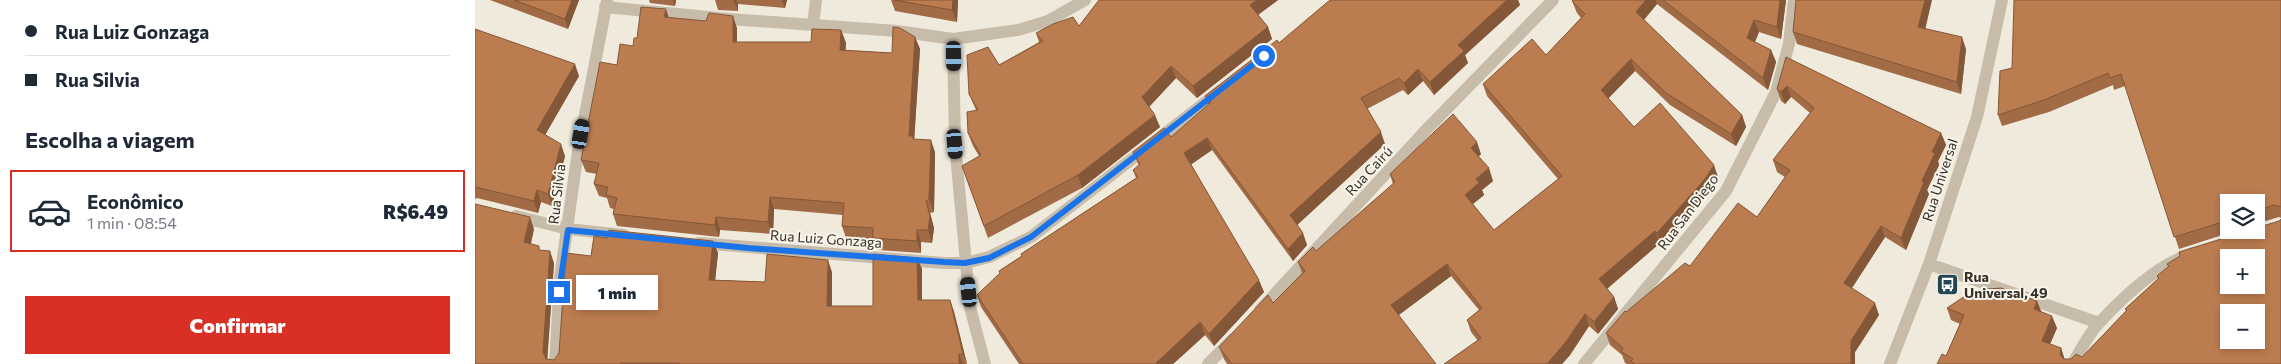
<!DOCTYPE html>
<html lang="pt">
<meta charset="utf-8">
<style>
:root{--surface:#fff;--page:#f2f2f3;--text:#1f2937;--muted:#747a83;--line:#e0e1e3;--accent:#d93025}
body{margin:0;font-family:Commissioner,sans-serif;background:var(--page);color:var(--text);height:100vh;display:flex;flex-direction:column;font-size:19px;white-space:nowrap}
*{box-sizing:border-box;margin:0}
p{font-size:16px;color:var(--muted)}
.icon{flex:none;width:28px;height:28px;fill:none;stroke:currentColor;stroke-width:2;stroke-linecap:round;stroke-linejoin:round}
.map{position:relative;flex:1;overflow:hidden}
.drawer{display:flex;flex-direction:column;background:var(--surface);width:475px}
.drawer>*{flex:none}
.banner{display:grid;align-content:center;height:110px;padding:0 25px;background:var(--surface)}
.tools{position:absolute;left:1745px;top:194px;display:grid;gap:10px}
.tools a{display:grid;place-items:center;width:45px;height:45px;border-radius:0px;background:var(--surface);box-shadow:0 2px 8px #0003;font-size:25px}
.end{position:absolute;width:22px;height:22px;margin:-11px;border:6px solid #1a73e8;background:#fff;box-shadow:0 0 0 2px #fff}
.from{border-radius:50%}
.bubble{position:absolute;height:35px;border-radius:0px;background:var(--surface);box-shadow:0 2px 8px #0003;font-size:16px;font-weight:800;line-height:35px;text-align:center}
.car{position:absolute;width:15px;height:30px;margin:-15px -8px;border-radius:6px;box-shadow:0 0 4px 1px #0007;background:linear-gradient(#222 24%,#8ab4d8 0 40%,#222 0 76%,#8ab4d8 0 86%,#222 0)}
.banner b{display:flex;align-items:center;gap:18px;height:48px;font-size:19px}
.banner b+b{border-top:1px solid var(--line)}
.banner i{width:12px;height:12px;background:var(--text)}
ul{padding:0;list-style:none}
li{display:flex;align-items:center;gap:15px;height:82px;margin:0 10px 8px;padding:0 15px;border:2px solid transparent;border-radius:0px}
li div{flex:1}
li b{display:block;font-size:19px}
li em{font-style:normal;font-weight:800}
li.current{border-color:var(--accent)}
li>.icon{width:45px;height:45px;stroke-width:1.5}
h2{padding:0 25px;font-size:22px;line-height:60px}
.primary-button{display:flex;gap:10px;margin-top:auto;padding:10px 25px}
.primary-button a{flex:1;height:58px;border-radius:0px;background:var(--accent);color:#fff;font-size:20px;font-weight:800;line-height:58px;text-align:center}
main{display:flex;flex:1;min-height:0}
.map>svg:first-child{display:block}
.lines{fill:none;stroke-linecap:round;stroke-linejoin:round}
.minor{stroke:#c7bcaa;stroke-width:12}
.wall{fill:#a16b45}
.shaded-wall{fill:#835738}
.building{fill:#bb7c50;stroke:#835738;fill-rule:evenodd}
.route{stroke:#1a73e8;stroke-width:6}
.labels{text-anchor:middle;stroke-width:4;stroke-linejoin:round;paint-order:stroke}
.street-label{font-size:14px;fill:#352f29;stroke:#f8f4e9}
.poi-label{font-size:14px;font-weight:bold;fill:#352f29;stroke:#f8f4e9;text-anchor:start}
</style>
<main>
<section class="drawer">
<div class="banner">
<b><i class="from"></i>Rua Luiz Gonzaga</b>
<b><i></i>Rua Silvia</b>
</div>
<h2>Escolha a viagem</h2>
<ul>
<li class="current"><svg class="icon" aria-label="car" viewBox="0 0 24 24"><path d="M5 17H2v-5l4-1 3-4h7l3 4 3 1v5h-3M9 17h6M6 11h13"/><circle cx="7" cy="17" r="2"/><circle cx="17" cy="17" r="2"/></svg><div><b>Econômico</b><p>1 min · 08:54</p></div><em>R$6.49</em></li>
</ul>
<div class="primary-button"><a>Confirmar</a></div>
</section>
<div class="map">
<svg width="1806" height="364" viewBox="0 0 1806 364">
<rect width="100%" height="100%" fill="#f0eadd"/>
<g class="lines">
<path class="minor" d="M130,7l124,12 168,12 56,8 65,-9 30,-9 37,-21
M338,25l3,-25
M478,39l2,105 11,119 4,44 15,57
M41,216l52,13 56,6
M224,243l245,20h22l23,-6 42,-20 189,-146
M1454,264l170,59
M785,310l165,-179 128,-131
M80,364l5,-86 18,-127 29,-150
M733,364l25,-25
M1109,364l142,-173 50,-99 13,-48 5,-44
M1415,364l39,-100 48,-147 25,-117
M1597,364c9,-14 17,-31 28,-42 25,-27 58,-58 93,-69"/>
</g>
<path class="wall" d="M15,0h89l-11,29z
M174,0h27l-1,6 -25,-3z
M240,0h72l-2,8 -47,-4v7l-20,-1z
M416,0h67l-1,22 -62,-11z
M624,0h179l-20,15 10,12 4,12 -75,59 -21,-20 -27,29 11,20 -78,61 -94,50 -26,-72 17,-10 -6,-10 -5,-13 8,-23 -7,-16 30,-29 40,-23 -3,-9 43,-7z
M855,0h188l2,5 -55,50 3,8 -34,32 -11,-14 -15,14 -5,-5 -36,19 18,35 -88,81 10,20 -14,16 -81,-111 -21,14 73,128 -50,54 -9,-11 -32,29h-154l-38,-57 -4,-12 23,-22 -1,-2 23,-15 -1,-2 115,-76 -3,-8 6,-4 -6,-14 38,-15 37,-32 -3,-9 74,-53z
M1098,0h213l-5,39 -22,-7 -4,10 16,8 5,12 -8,28 -111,-86 -13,16 98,95 4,12 -10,19 -66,-41 -35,-34 -27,27 26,29 84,50 -9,14 -47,54 -2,-2 -53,46 7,8 4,12 -20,25 -9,-8 -19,29 -8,9h-118l34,-23 -7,-9 -4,-12 12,-10 -28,-34 -53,39 38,49h-209l-3,-5 -5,-12 54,-44 29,-30 -4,-11 18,-11 77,-67 -3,-10 91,-20 -3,3 15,24 -11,9 2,5 -11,9 21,26 64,-51 -71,-83 -4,-12 63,-29 35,-37 -4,-5 -5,-12z
M1806,0v218l-2,-1 -23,7v-22h-27v28h9l-59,19 -54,-163 -11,4 -1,-5 -64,27 -47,14 -4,-11 14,-47z
M194,18l68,10v14h74l30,-12 5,13 -1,7 47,3 23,-16 5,12 -6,90 21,13 -1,60 -4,1 4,15 -2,15 -11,-1v11l-43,-3 -4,-10 -28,-2 -4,-12 1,-11 -69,-6 -1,25 -53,-4 -1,7 -102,-11 -4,-12 1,-5 -4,-1 -3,-10 -8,-2 -5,-12 3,-10 -11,-2 -5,-12 36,-95 16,-19z
M0,29l104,47 -34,59 20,21 -13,50 -11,-4 -3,11 -61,-15 -2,1z
M1450,29l41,20 -5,45 -164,-50 -4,-12z
M1311,57l155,76 5,12 -8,16 1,4 -12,25 2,4 -23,56 -21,-13 -33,51 27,27 -24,37v12h-228l-2,-1 -3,-8 -12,-10 -4,-12 20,-21 131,-95 28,-40 -8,-5 -4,-12 37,-47 -19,-16 -6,7 -4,-3 -4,-12z
M59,229l-3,15 10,7 13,12 -7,96 7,1 5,-7 32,-97 16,-18 106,3 5,12 -3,27 50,2 67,-10v34h41l44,-48 5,11v31h28l4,12 13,52h-492z
M1692,264l114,100h-344l9,-8 14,-32 -9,-4 -4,-12 90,-7 4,11 16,16 -7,16 11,4 3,11h7l11,-2 44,-46 -1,-2 33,-30 -1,-3 11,-9z"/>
<path class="shaded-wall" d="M97,0h7l-11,29 -3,-10z
M198,0h3l-1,6z
M258,0h3l2,4v7z
M307,0h5l-2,8z
M478,0h5l-1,22 -5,-12z
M782,0h21l-23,17 -5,-12z
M1032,0h11l2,5 -55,50 3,8 -34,32 -4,-13 28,-37z
M1171,0h10l1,4 -17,20 -4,-12z
M1305,0h6l-5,39 -4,-12z
M1450,0h7l-9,39 -5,-12z
M191,9l4,12 -6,-4z
M258,16l4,12v26l-4,-12z
M1279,20l5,12 -8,18 -4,-12z
M793,27l4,12 -75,59 -4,-12z
M366,30l5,13 -1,19 -5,-12z
M440,37l5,12 -6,94 -5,-7z
M1487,37l4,12 -5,45 -4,-12z
M1296,50l5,12 -8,28 -5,-12z
M1156,59l4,12 -30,31 -4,-12z
M100,64l4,12 -38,66 -4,-12z
M696,66l5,12 -29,31 -5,-12z
M943,69l5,12 -15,14 -4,-12z
M1312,86l4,11 -6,7 -4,-12z
M680,115l5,12 -78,61 -4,-13z
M1267,115l4,12 -10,19 -5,-12z
M906,132l4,12 -90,83 -5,-12z
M1466,133l5,12 -8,16 1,4 -12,25 2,4 -23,56 -5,-12 31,-86z
M732,138l5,12 -23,16 -5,-13z
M456,140l4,12 -1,60 -5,-13z
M1002,142l4,12 -6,6 -4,-12z
M86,144l4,12 -13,50 -4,-12z
M1239,165l4,12 -9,14 -47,54 -5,-12z
M1014,168l4,13 -11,9 2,5 -15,12 -4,-12 11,-16z
M62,190l4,12 -3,11 -4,-12z
M295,197l4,12 -1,25 -5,-12z
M451,201l4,12 4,15 -2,15 -4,-13z
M55,217l4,12 -6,25 -4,-12z
M241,217l4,13 -1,7 -4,-12z
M1406,226l4,11 -37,57 -4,-11z
M442,230l4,12v11l-4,-12z
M1180,231l5,12 -57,49 -4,-13z
M828,233l4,12 -14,16 -5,-12z
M238,241l5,12 -4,39 -5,-12z
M75,251l4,12 -7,101 -4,-12z
M442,258l5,11v43l-4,-12z
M353,260l4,12v46l-5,-12z
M972,264l4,12 -56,42 -4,-13z
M784,280l5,12 -50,54 -5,-12z
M1139,297l4,12 -20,25 -4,-12z
M475,300l4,12 13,52 -4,-10z
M1562,301l5,12 -8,-4z
M1400,303l4,12 -24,37v12h-4v-23z
M1110,314l4,12 -19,29 -8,9h-15z
M1577,316l5,12 -11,25 -4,-12z
M725,322l5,13 -32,29h-18z
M1586,348l4,12 -5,-5z
M484,354l4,10h-4z"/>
<path class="building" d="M39,0h58l-7,19z
M419,0h59l-1,10z
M624,0h158l-7,5 18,22 -75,59 -22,-20 -29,31 13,18 -77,60 -94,51 -22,-60 19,-11 -13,-22 -1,-21 11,-2 -9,-16 -2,-39 21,-8 11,18 44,-24 -7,-8 17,-9 20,-7 6,9z
M855,0h177l-49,45 6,6 -34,31 -12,-13 -14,14 -5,-5 -38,20 20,34 -91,83 13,18 -15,16 -81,-111 -23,15 75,127 -50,54 -9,-12 -45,42h-132l-46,-69 23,-22 -1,-2 23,-15 -1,-2 117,-77 -5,-7 7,-6 -7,-12 31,-24 7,9 40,-35 -6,-6 72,-56 2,3z
M1098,0h73l-10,12 106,103 -11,19 -65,-41 -35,-34 -30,31 33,37 26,-24 54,62 -9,14 -48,54 -2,-2 -56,48 15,18 -20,25 -9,-8 -20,29 -18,21h-103l37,-26 -14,-18 15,-12 -35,-44 -56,41 45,59h-204l-13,-17 49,-52 5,8 32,-32 -7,-9 15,-15 3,4 79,-69 -5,-8 63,-60 24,28 -6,6 18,20 -13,11 3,4 -14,12 29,35 68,-54 -79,-92 49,-45 14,16 39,-41 -13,-13z
M1188,0h117l-3,27 -23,-7 -7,18 24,12 -8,28z
M1321,0h129l-7,27 44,10 -5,45 -164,-50z
M1539,0h267v207l-7,-2 -18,6v-9h-27v18l-55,17 -53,-163 -11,4 -2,-5 -64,27 -46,15 2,-44 12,-3z
M166,7l25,2 -2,8 42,4 3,-8 24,3v26h78l1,-13 29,1 -1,20 52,3 1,-26 7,1 15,9 -6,99h4v3l18,1 -2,59 -3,2 4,15 -2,14h-11v11l-44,-3v-10l-31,-2 2,-23 -74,-6 -2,25 -52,-5 -1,8 -102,-11 4,-16 -11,-3 2,-8 -14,-3 5,-21 -18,-3 19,-98 17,3 3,-21 13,2 1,-8h3z
M0,29l100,35 -38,66 24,14 -13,50 -11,-4 -3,11 -59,-14z
M1311,57l155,76 -9,19 3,1 -13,28 2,1 -23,56 -20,-12 -37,57 31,20 -24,38v23h-216l-4,-3 2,-2 -12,-8 2,-3 -17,-15 19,-22 1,1 59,-49 5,3 48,-63 19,14 33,-47 -17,-10 41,-52 -27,-22 -6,6 -4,-3z
M0,204l55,13 -6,25 15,4v4l11,1 -7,101 3,7 8,1 5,-7 7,-100 25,3 3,-20 13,2 2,-8 104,11 -4,39 56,2 2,-28 61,6 -1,46h46v-52l44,4 1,42h32l13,54h-4v10h-280v-1h-58v1h-146z
M1806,219v145h-344l5,-10 4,2 18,-41 -17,-7 27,-18 27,-2 36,13 -3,8 18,7 -10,25 19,7 -1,7 4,4h7l5,-5 6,3 45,-47 -2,-1 34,-31 -2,-2 12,-10 -2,-2 13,-8 -1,-4 71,-22h6v-2l23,-7zM1754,258h27v27h-27zM1754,312h27v28h-27z"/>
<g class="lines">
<path class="route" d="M84,292l9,-62 180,18 196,14 21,1 24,-5 42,-21 233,-181"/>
</g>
<defs>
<symbol id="bus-square" viewBox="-11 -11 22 22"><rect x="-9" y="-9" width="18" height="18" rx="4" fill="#224753" stroke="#f8f4e9"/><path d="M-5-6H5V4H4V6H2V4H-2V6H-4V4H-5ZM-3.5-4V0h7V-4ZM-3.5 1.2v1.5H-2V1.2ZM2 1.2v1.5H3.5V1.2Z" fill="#fff"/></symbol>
</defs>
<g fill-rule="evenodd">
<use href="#bus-square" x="1460" y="272" width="25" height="25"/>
</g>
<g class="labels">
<g class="street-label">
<text transform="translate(894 171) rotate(-47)" y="5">Rua Cairú</text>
<text transform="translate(1465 180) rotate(-72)" y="5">Rua Universal</text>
<text transform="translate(82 194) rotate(-83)" y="5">Rua Silvia</text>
<text transform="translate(1213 212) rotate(-53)" y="5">Rua San Diego</text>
<text transform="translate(351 239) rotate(4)" y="5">Rua Luiz Gonzaga</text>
</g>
<g class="poi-label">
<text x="1489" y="282">Rua<tspan x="1489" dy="16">Universal, 49</tspan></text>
</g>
</g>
</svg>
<div class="tools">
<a><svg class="icon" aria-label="layers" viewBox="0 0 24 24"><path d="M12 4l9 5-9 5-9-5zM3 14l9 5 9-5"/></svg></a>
<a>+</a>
<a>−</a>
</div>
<i class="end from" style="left:789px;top:56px"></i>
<i class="end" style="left:84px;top:292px"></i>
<div class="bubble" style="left:101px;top:275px;width:82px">1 min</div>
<i class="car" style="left:479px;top:56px;rotate:179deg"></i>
<i class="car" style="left:106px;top:134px;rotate:10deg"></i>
<i class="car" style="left:480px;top:144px;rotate:175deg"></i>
<i class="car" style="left:494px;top:292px;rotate:354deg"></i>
</div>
</main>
